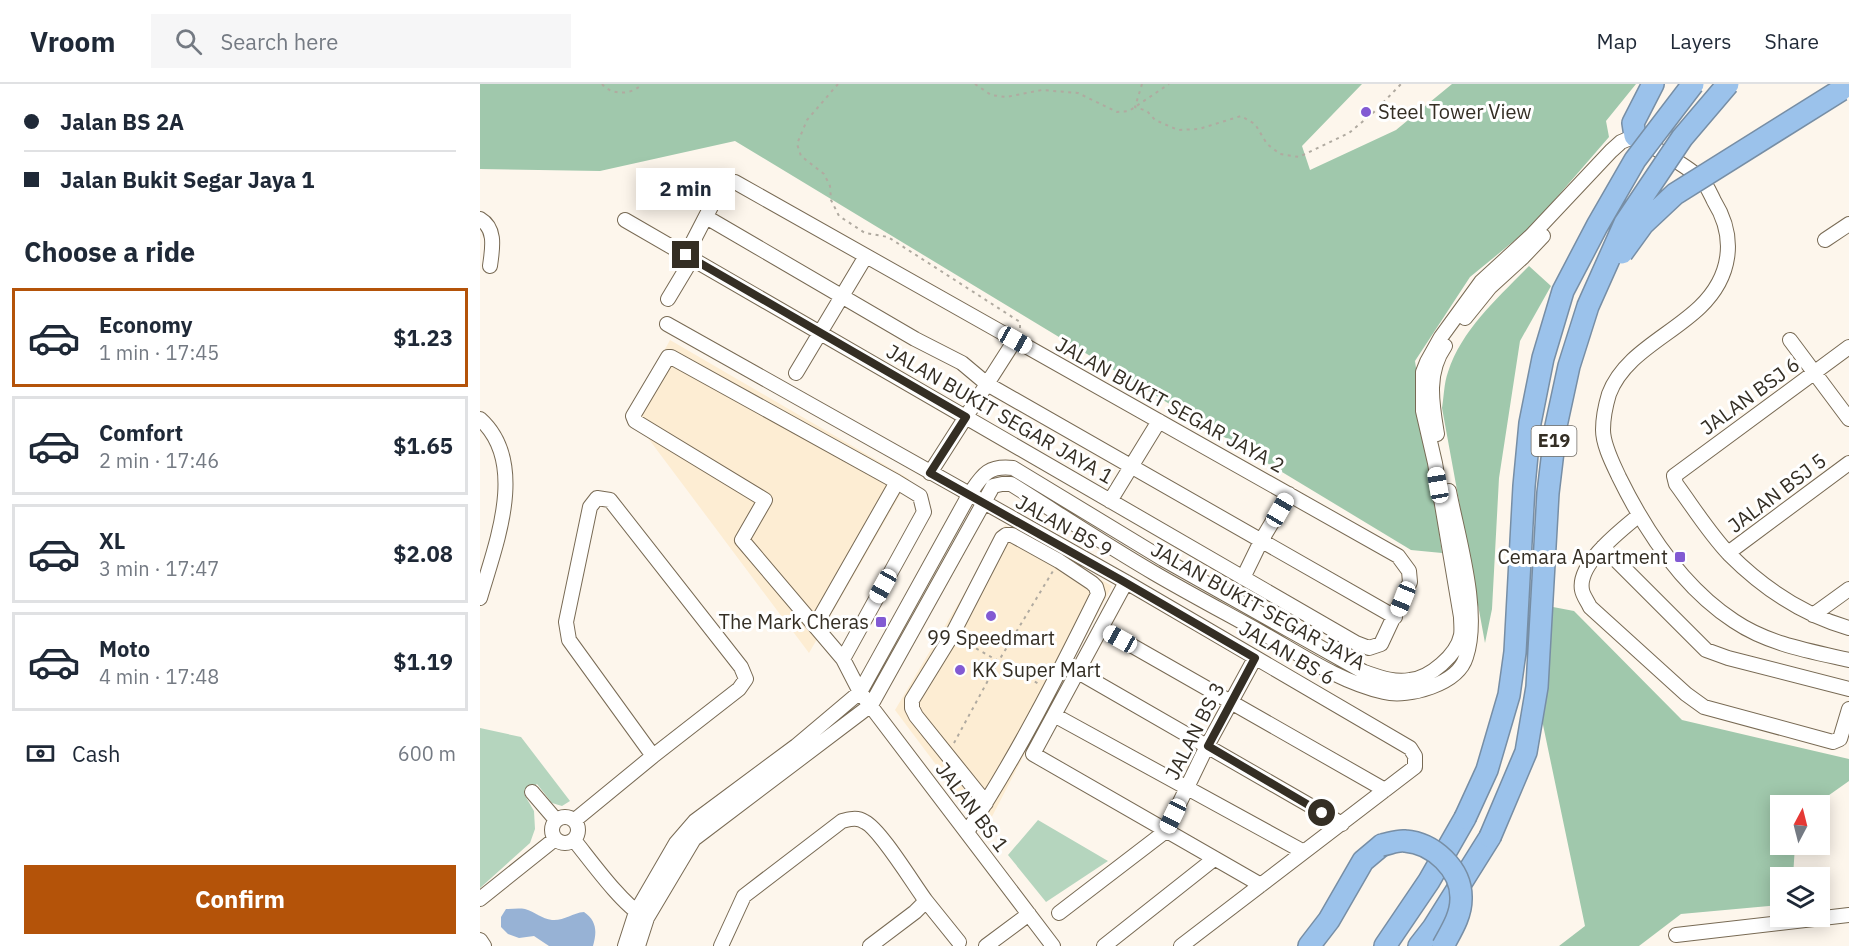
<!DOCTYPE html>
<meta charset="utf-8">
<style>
:root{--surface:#fff;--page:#f6f6f7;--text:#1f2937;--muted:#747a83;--line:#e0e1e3;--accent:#b45309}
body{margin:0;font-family:"IBM Plex Sans",sans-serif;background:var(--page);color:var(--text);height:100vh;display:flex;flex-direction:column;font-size:22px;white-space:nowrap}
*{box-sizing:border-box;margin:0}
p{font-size:20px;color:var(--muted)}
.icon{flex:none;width:33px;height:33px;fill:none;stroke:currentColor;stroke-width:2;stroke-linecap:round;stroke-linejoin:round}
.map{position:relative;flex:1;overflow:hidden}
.sheet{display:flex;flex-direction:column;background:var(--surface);width:480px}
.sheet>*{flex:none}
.banner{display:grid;align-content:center;height:132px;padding:0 24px;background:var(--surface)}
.needle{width:39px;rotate:7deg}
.controls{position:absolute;left:1290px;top:711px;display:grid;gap:12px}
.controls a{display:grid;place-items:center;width:60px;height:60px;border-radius:0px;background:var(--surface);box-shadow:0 3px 15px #0003;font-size:30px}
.end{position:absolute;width:27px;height:27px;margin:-14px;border:8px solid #342e24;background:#fff;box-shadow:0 0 0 3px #fff}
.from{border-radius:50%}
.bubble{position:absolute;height:42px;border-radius:0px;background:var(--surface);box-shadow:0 3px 15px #0003;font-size:20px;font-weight:700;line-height:42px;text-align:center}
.car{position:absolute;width:18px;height:36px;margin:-18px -9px;border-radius:8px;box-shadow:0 0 4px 2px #0007;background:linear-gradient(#fff 24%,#345 0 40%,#fff 0 76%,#345 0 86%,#fff 0)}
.banner b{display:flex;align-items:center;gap:21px;height:57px;font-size:22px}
.banner b+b{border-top:2px solid var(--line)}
.banner i{width:15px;height:15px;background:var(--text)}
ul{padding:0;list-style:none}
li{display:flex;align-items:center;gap:18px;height:99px;margin:0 12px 9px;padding:0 12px;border:3px solid var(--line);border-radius:0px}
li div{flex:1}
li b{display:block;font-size:22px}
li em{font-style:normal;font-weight:700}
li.on{border-color:var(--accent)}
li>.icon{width:54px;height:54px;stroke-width:1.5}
h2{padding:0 24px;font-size:27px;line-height:72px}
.pay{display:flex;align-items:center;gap:15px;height:66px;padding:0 24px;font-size:22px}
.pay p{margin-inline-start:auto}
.button{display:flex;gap:12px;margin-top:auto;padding:12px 24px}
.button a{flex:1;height:69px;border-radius:0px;background:var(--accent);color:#fff;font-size:24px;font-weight:700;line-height:69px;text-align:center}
header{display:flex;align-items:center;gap:36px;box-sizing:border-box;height:84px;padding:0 30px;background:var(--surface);border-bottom:2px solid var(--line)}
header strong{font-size:28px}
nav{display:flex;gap:33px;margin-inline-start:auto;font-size:21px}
.search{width:420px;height:54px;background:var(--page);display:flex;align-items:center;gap:15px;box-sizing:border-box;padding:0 21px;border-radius:0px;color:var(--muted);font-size:22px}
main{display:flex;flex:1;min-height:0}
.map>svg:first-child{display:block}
.built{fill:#fdedd3}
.green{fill:#b5d5be}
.forest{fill:#a0c8ac}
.water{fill:#97b2d5}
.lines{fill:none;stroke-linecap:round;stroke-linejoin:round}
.minor-casing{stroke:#786a54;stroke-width:16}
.highway-casing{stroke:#778ea5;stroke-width:24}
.path{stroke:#b0aaa0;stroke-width:2;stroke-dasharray:3 4.5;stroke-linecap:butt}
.minor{stroke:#fff;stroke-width:14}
.highway{stroke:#9bc2eb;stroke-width:21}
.highway-bridge-casing{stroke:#778ea5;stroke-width:24;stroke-linecap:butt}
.highway-bridge{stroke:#9bc2eb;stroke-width:21}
.route{stroke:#342e24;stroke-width:8}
.poi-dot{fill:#825ad3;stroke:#fff;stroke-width:2}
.labels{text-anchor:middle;stroke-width:6;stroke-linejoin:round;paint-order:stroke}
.shield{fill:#fff;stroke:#716d66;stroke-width:1.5}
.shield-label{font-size:18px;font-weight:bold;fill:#342e24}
.poi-label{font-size:20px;fill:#342e24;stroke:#fff;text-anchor:start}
.street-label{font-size:20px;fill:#342e24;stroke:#fff}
</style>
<header>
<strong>Vroom</strong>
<div class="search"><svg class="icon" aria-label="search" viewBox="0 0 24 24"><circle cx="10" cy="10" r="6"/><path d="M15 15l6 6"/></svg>Search here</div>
<nav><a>Map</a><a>Layers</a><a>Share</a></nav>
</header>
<main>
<section class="sheet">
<div class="banner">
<b><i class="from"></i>Jalan BS 2A</b>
<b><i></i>Jalan Bukit Segar Jaya 1</b>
</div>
<h2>Choose a ride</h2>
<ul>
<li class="on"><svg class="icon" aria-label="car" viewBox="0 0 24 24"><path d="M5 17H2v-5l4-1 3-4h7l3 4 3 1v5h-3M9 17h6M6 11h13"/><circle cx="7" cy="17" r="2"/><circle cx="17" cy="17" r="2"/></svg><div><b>Economy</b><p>1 min · 17:45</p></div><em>$1.23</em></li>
<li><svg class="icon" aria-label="car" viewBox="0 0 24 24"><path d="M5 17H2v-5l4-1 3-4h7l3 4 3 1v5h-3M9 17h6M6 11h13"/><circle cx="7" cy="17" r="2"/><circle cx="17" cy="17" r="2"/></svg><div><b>Comfort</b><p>2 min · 17:46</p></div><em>$1.65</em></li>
<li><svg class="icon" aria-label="car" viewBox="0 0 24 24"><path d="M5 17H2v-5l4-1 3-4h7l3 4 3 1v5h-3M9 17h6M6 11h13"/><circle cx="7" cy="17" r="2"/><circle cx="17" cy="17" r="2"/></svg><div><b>XL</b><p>3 min · 17:47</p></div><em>$2.08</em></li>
<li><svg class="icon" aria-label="car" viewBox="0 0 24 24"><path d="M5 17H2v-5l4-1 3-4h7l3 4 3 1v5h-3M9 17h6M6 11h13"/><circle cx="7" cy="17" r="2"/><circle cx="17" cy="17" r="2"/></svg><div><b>Moto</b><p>4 min · 17:48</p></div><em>$1.19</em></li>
</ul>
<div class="pay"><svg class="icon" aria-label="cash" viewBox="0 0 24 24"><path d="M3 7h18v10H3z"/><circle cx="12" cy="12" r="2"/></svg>Cash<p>600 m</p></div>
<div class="button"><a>Confirm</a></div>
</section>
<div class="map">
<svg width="1369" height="862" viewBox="0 0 1369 862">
<rect width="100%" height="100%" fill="#fdf6ec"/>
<path class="built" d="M190,256l239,139 -100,174 -179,-239z
M525,441l107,61 -127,244 -90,-120z"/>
<path class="green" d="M0,644l41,9 49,64 -8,5 -10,-3 -15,-19 -13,10 10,17 1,18 -5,14 -50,45z
M558,736l70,41 -62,41 -38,-47z"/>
<path class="forest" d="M0,0h882l-60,62 8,24 86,-40 56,-46h184l-30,37 3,16 -78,90 -61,50 -55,84 27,192 -31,-3 -676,-409 -135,30 -120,-2z
M1049,182l22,20 -31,55 -21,137 -7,131 -7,34 -43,-235c2,-12 2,-25 6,-36 14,-43 50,-74 81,-106z
M1073,523l21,4 108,109 167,39v22l-34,24 -35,1v38l15,1 -2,32 -13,1v27l-99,9 -42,32h-80l26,-20 -43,-206z"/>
<path class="water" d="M26,825c6,0 13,-1 19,0 10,3 17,10 27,11 12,1 20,-7 32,-8 13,9 13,20 9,34h-44l-15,-10 -15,2 -11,-4 -7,-7v-10z"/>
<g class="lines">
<defs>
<path id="minor" d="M1163,57c19,12 40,22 57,37 6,5 10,15 14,23 23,37 17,76 -14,106 -30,29 -76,47 -91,87 -3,10 -6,26 -6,36 0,15 10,34 16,47 27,55 63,110 115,144 34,23 75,30 115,39
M226,133l209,122 47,24 25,21 408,233
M0,135c17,10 12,31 10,47
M145,136c243,141 487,282 731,423l13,5 12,-4 29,-62 -1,-11 -11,-15 -663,-374h-9l-7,9 -33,64
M1345,156l24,-16
M188,215l24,-40
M985,234l25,-31 33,-30 20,-21
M187,240l459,258 284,166 5,8v11l-234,179
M1310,256l59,79
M1369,263l-175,129 2,8c17,23 33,49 53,70 33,33 74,61 120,74
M316,289l70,-117
M0,335c49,44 15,127 0,179
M957,350c-5,-30 -11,-61 8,-88
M450,389l85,-133
M417,398l-226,-125h-3l-35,59 2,5 130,79 -23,40 101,119 17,33 193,254
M630,417l49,-80
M1158,432c-18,15 -61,48 -56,74 1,6 6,12 8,17l96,87 18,13 129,35 7,-3 9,-30
M1123,463l103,103 22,8 121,31
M1248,469l121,-90
M763,494l18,-37 28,-47
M646,498l-93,172 228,131
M1333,531l36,-26
M335,542l82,-144 23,14 4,16 -81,147
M621,544l284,162
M598,588l264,152
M574,631l250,137
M52,708l24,28
M72 746a13 13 0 1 1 26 0a13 13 0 1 1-26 0Z
M95,736l78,-64 86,-67 7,-10 -5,-12 -131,-167 -13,-2 -7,9 -24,115 3,18 84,116
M487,748c50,-76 91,-157 131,-238l-2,-7 -4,-4 -33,-22 -47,-26h-6l-4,3 -50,97 -40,65v8l4,8 70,87
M94,756c17,21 47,63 69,76
M0,815l75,-60
M446,817l33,41
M579,829l107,-82 41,-85 48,-88
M1196,851l173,-20
M0,856l4,6
M145,862l11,-34 40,-69 19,-22 101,-75 64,-54 109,-197c13,-19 18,-30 44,-27l150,91 201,113c15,5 30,11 46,8 20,-2 47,-25 51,-45 1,-5 0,-13 0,-18l-26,-154 -12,-52v-39l4,-10 14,-25 40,-55 50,-46 80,-85 10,-9 14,-6
M158,862l9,-28 47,-79 177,-134 122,-219 9,-2h9c48,30 95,61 143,89 36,21 72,40 108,60 39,22 78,49 122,59 25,6 74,-8 82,-35 15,-45 -8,-119 -17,-166
M241,862l23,-50 98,-75c9,-2 15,-4 23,1 15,7 49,63 61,79l-11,11 -45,34
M506,862l43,-32
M624,862l110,-87"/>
<path id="highway" d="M1155,52l-2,-13 20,-39
M829,862l20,-26 34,-59 19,-16
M905,862l44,-65 36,-63
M939,862l14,-18 57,-91"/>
</defs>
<use href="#minor" class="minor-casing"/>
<use href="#highway" class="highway-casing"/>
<path class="path" d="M122,0c10,12 30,11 40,0
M358,0l-31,36 -10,24 4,12 23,18 6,12 1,14 8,16 26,17 23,4 132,85v7
M495,0l16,11 15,2 36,-7 36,3 39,19 12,-1 40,-27
M662,0l-7,23 12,4 8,9 23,10 21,-1 42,-13 14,8 12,20 13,10 19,3 50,-24 25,-21 27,-28
M483,557l76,43
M474,659l44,-81 55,-91"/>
<use href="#minor" class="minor"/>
<use href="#highway" class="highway"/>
<defs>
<path id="highway-bridge" d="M1142,169l21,-29 32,-30 166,-104
M985,734l22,-48 22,-75 6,-43 9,-166 6,-63 13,-65 20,-67 34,-65 38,-66 58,-76
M1010,753l36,-85 11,-65 11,-194 8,-67 13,-60 19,-60 37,-83 57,-85 46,-54
M902,761c7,-1 15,-5 23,-4 28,2 57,28 56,58 0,17 -10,32 -18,47"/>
</defs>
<use href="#highway-bridge" class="highway-bridge-casing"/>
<use href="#highway-bridge" class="highway-bridge"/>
</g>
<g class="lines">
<path class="route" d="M206,171l280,162 -36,56 191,107 134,78 -47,88 114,67"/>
</g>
<g class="poi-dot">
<circle cx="886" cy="28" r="6"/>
<rect x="1194" y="467" width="12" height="12" rx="3"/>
<circle cx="511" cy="532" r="6"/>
<rect x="395" y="532" width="12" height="12" rx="3"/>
<circle cx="480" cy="586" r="6"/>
</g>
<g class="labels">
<rect class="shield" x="1051.5" y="342" width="45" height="30" rx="4.5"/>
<g class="shield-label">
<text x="1074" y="363">E19</text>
</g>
<g class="poi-label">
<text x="898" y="35">Steel Tower View</text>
<text x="1188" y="480" text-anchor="end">Cemara Apartment</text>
<text x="389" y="545" text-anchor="end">The Mark Cheras</text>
<text x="511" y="561" text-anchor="middle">99 Speedmart</text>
<text x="492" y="593">KK Super Mart</text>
</g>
<g class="street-label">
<text transform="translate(1270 312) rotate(-36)" y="7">JALAN BSJ 6</text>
<text transform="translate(690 321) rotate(29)" y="7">JALAN BUKIT SEGAR JAYA 2</text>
<text transform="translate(520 330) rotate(30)" y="7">JALAN BUKIT SEGAR JAYA 1</text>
<text transform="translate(1297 409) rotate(-37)" y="7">JALAN BSJ 5</text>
<text transform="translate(584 442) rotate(29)" y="7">JALAN BS 9</text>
<text transform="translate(778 522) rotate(29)" y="7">JALAN BUKIT SEGAR JAYA</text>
<text transform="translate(807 569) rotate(30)" y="7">JALAN BS 6</text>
<text transform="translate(715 647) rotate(-63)" y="7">JALAN BS 3</text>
<text transform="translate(492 723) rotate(53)" y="7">JALAN BS 1</text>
</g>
</g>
</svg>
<div class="controls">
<a><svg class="needle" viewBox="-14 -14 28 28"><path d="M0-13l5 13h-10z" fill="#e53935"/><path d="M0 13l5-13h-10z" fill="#747a83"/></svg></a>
<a><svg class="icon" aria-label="layers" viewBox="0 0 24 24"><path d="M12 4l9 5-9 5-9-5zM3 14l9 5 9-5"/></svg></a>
</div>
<i class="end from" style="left:842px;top:729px"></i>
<i class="end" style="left:206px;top:171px"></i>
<div class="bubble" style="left:156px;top:84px;width:99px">2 min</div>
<i class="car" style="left:535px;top:256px;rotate:119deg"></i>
<i class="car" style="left:958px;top:401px;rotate:350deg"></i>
<i class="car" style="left:800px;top:426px;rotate:30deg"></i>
<i class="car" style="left:403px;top:502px;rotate:209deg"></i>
<i class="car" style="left:923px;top:515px;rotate:202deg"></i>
<i class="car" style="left:640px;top:555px;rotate:299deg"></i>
<i class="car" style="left:693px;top:732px;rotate:206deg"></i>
</div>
</main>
